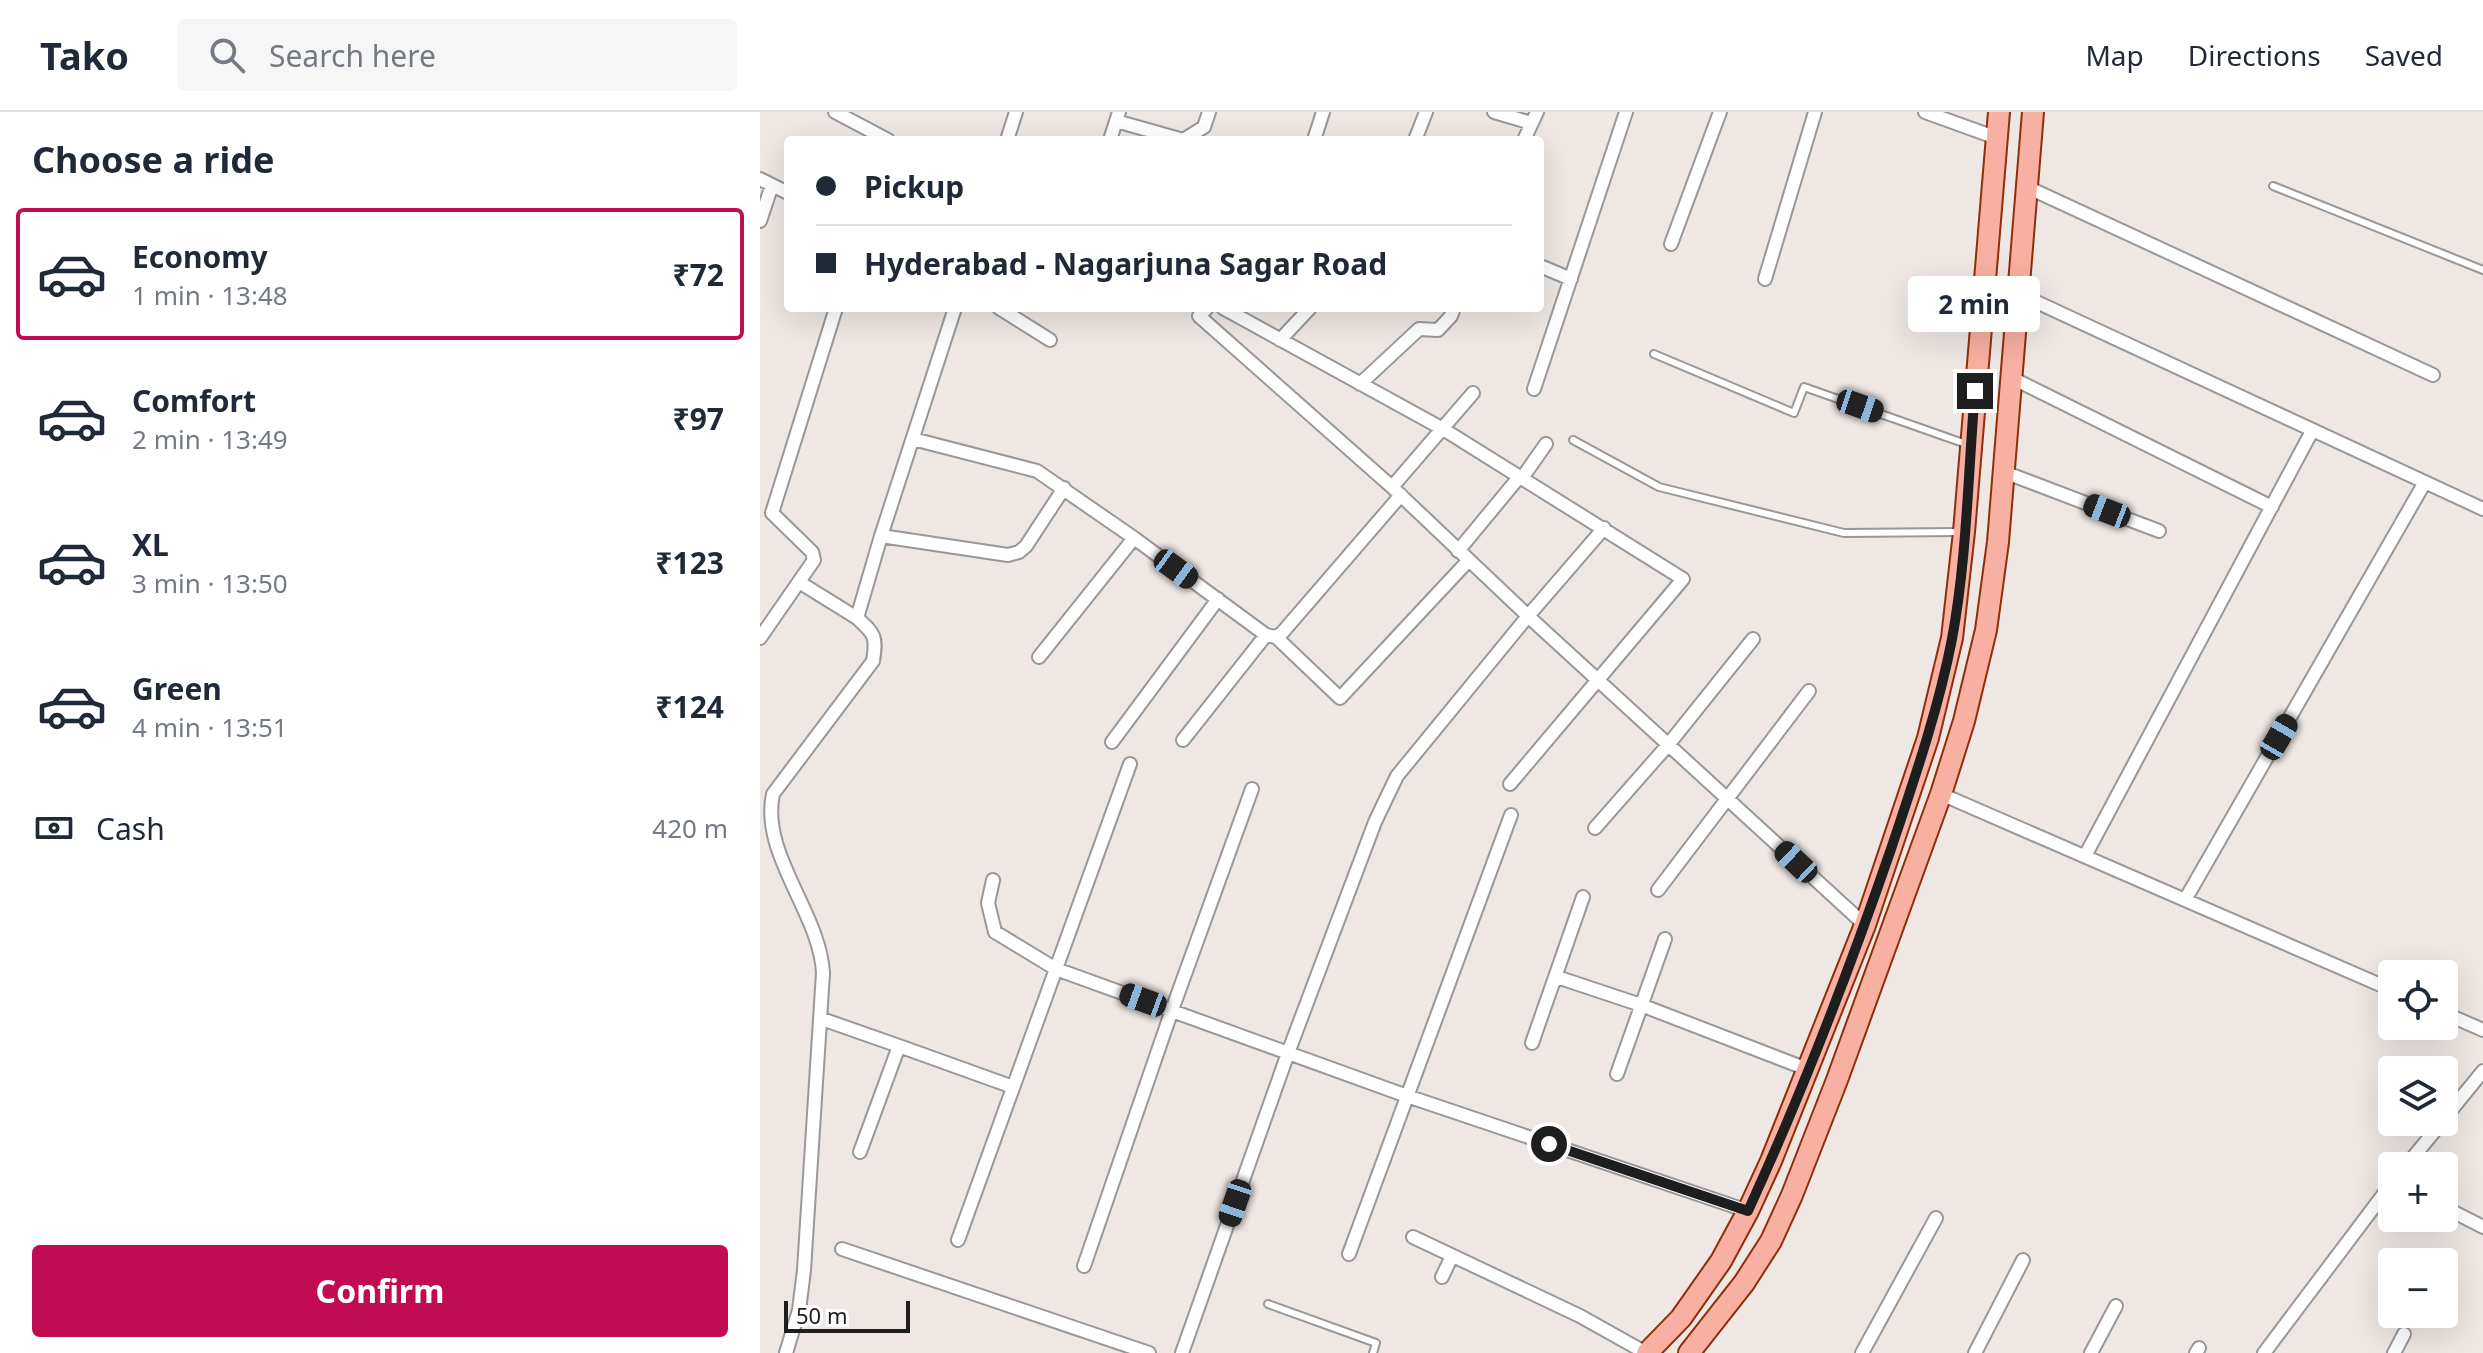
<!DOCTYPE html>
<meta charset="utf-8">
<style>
:root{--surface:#fff;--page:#f6f6f7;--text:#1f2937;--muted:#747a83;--line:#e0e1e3;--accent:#c10b52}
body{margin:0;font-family:"Noto Sans",sans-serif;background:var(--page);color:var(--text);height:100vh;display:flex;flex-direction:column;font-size:30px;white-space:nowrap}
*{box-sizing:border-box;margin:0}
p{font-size:26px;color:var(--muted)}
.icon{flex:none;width:44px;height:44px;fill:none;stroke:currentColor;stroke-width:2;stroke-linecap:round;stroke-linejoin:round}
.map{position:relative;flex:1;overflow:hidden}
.details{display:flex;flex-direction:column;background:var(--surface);width:760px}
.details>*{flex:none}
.top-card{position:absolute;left:24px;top:24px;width:760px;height:176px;border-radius:8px;box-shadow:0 8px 32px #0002;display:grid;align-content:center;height:176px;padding:0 32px;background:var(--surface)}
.fabs{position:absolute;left:1618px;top:848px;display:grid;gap:16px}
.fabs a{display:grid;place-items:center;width:80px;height:80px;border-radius:8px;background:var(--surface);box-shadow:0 8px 32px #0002;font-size:40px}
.scale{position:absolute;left:24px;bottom:20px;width:126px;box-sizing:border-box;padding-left:8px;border:4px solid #1e1e1e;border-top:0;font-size:22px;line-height:28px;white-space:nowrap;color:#1e1e1e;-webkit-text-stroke:6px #fff;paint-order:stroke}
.end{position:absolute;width:36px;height:36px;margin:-18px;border:10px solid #1e1e1e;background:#fff;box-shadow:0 0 0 4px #fff}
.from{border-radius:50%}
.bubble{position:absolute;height:56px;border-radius:8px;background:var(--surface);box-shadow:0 8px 32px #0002;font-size:26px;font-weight:700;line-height:56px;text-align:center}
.car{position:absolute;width:24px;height:48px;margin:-24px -12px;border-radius:10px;box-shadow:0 0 6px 2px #0007;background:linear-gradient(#222 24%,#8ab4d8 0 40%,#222 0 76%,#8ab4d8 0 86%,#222 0)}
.top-card b{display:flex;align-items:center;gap:28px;height:76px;font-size:30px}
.top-card b+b{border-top:2px solid var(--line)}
.top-card i{width:20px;height:20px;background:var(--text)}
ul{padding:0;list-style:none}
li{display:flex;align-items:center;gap:24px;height:132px;margin:0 16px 12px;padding:0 16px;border:4px solid transparent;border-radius:8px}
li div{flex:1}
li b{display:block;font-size:30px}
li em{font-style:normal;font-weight:700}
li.current{border-color:var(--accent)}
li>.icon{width:72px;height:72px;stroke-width:1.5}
h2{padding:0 32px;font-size:36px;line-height:96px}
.pay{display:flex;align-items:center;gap:20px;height:88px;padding:0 32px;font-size:30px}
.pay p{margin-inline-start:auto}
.button{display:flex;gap:16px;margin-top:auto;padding:16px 32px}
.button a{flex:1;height:92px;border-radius:8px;background:var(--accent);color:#fff;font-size:32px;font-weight:700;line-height:92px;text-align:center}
header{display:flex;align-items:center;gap:48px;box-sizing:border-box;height:112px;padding:0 40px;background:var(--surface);border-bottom:2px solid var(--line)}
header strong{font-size:38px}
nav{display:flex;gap:44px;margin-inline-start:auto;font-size:28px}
.search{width:560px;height:72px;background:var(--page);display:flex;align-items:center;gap:20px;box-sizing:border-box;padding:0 28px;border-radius:8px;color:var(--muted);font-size:30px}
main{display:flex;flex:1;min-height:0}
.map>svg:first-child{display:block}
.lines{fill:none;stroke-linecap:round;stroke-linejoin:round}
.lane-casing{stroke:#989898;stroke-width:10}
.street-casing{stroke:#989898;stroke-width:16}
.primary-casing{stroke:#8f2e08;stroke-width:24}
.lane{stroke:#fff;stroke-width:6}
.street{stroke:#fff;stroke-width:12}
.primary{stroke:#f7b0a1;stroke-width:20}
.route{stroke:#1e1e1e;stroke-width:10}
</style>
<header>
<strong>Tako</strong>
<div class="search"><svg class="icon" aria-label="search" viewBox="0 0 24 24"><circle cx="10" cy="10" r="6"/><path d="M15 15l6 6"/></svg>Search here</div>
<nav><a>Map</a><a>Directions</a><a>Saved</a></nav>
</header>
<main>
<section class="details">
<h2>Choose a ride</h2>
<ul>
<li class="current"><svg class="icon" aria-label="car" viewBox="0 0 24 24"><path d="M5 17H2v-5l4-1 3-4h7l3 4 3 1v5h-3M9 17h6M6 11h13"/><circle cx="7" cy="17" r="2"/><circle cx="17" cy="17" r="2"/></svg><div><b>Economy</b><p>1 min · 13:48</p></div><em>₹72</em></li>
<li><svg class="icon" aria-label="car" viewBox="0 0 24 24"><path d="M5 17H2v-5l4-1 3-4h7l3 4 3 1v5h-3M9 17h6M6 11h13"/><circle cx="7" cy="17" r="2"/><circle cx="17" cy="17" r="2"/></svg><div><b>Comfort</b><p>2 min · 13:49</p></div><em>₹97</em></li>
<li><svg class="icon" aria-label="car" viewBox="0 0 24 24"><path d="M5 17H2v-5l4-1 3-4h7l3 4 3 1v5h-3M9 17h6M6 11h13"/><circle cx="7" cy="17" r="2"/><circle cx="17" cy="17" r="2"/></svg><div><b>XL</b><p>3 min · 13:50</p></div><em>₹123</em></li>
<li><svg class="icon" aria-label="car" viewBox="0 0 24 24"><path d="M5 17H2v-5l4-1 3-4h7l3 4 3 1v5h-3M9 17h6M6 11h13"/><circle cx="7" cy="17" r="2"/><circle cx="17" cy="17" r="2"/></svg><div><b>Green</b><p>4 min · 13:51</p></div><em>₹124</em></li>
</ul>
<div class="pay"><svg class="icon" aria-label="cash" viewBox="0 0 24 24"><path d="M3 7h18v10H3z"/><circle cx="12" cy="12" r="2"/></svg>Cash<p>420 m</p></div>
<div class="button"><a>Confirm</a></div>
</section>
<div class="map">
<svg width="1723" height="1241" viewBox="0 0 1723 1241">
<rect width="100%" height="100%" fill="#eee7e4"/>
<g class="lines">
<defs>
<path id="lane" d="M1513,74l210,84
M894,242l140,59 10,-26 162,57
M813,328l86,47 185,46 117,-1
M508,1192l108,39 -3,10"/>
<path id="street" d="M75,0l53,28
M734,0l37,11
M1165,0l72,26
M356,9l67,19 21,-13 5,-15
M247,28l9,-28
M350,28l9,-28
M554,28l9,-28
M655,28l11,-28
M764,28l13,-28
M0,67l28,14
M1267,75l406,188
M0,109l12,-36
M911,132l49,-132
M780,154l31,13
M1005,167l50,-167
M1225,169l32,12 466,216
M239,196l51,32
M447,196l-8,8 193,171 136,129 337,309
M463,196l220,121 240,150 -173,205
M520,228l30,-32
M1252,266l260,129
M600,272l59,-55 19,1 13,-14 3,-8
M774,277l92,-277
M153,327l124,32 97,67 132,97 10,2 6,-4 119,-138
M1244,360l155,59
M762,366l24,-34
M632,375l81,-94
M121,424l127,19 11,-3 7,-6 38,-58
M698,439l62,-75
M39,470l58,36
M516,525l64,61 128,-137
M0,526l54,-78 -2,-8 -40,-39 64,-205
M279,545l95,-119
M423,628l83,-105
M352,630l106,-143
M1181,682l451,196
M835,716l73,-83 85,-106
M1325,744l227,-425
M233,768l-5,23 7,29 61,37 351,127 341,115
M898,778l151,-199
M1425,788l240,-418
M797,865l84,28 166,64
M1684,901l39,17
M62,907l77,27
M772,931l51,-146
M857,962l48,-135
M1684,1007l39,-48
M100,1040l39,-106 114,41
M1646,1054l36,-44
M1684,1095l39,20
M653,1125l167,79 66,37
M198,1128l172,-476
M82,1137l307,104
M589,1142l162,-439
M324,1154l88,-256 80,-221
M682,1165l10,-21
M26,1241l13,-43 5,-40 19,-297c-3,-60 -63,-119 -50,-179l100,-133c4,-24 2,-27 -16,-43l24,-82 74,-228
M422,1241l106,-300 87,-231 22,-46 131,-160 76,-88
M1102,1241l74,-135
M1215,1241l48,-93
M1331,1241l25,-47
M1436,1241l3,-5
M1504,1241l128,-170
M1634,1241l10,-19"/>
<path id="primary" d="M887,1241l34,-35 40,-57 27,-50 23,-50 94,-236 63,-187 24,-100 12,-106 35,-420
M929,1241l55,-70 27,-42 21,-46 45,-115 104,-286 23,-73 22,-91 12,-88 35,-430"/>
</defs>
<use href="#lane" class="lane-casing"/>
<use href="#street" class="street-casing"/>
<use href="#primary" class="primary-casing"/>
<use href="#lane" class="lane"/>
<use href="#street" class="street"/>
<use href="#primary" class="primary"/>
</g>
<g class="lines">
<path class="route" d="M789,1032l199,67c54,-118 101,-240 143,-362 23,-69 47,-138 61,-210 15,-80 16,-167 23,-248"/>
</g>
</svg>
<div class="fabs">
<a><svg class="icon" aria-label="locate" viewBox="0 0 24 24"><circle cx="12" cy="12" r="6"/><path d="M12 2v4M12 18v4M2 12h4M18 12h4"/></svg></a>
<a><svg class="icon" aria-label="layers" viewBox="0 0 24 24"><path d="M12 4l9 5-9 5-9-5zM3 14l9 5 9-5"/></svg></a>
<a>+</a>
<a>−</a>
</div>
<div class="scale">50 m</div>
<i class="end from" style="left:789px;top:1032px"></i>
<i class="end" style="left:1215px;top:279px"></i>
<div class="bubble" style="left:1148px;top:164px;width:132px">2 min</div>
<i class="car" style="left:1100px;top:294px;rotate:109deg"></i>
<i class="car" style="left:1347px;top:399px;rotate:291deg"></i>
<i class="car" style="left:416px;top:457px;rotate:126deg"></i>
<i class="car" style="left:1519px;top:625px;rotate:30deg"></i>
<i class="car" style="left:1036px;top:750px;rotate:313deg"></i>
<i class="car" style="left:383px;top:888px;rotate:290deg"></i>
<i class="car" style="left:475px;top:1091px;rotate:199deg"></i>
<div class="top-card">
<b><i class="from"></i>Pickup</b>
<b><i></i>Hyderabad - Nagarjuna Sagar Road</b>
</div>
</div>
</main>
